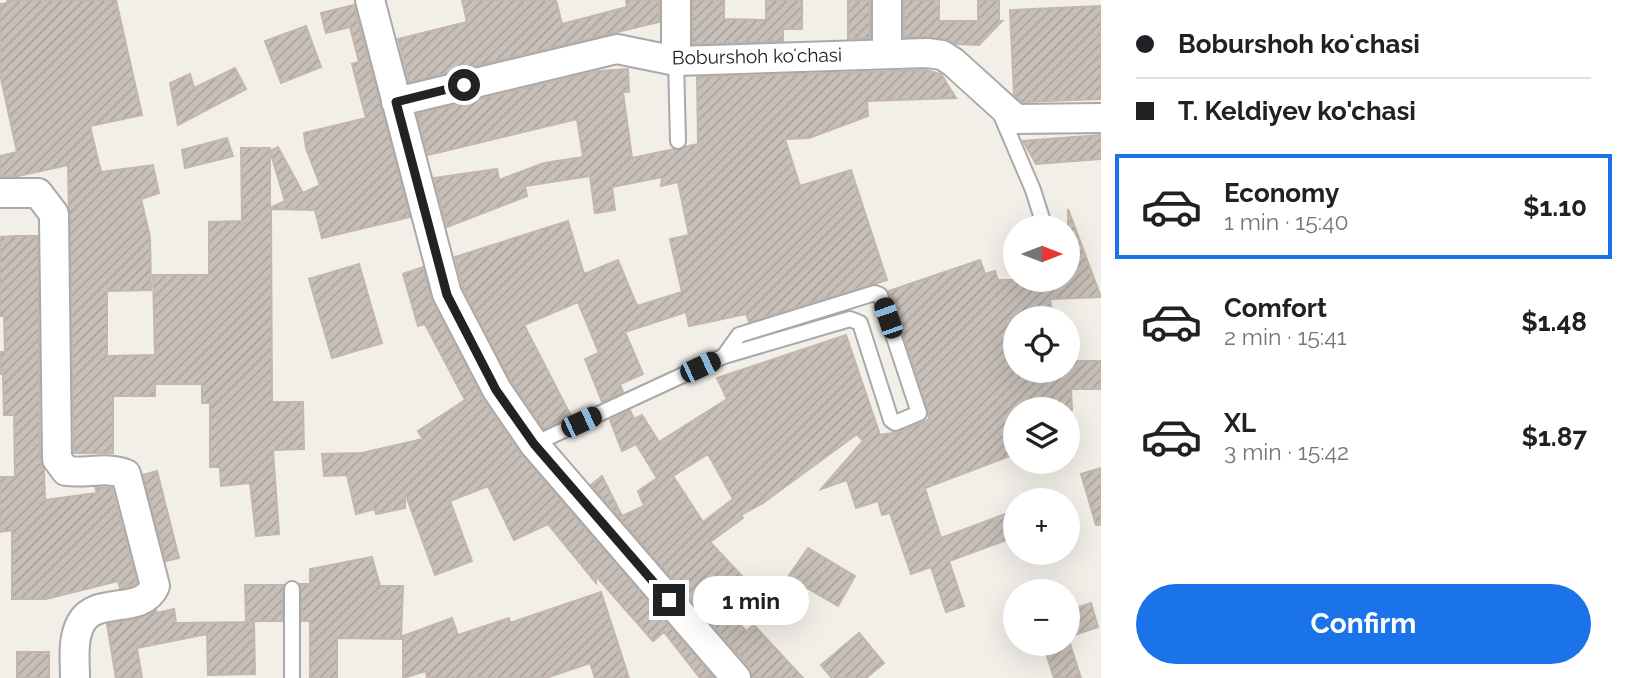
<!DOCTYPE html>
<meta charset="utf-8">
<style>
:root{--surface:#fff;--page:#f2f2f2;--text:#202124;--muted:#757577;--line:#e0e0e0;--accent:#1a73e8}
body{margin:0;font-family:Raleway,sans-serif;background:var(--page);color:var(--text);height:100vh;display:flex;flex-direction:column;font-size:26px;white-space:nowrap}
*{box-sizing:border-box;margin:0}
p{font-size:23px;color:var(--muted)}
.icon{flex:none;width:38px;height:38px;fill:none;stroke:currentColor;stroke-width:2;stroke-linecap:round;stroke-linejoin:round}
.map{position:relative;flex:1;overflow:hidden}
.sheet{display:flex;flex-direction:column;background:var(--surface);width:525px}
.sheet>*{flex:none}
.top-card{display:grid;align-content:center;height:154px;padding:0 35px;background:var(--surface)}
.needle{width:46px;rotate:90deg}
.controls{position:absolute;left:1003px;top:215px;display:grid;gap:14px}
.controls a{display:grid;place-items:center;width:77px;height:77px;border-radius:50%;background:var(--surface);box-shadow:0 7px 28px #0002;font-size:35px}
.end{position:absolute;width:32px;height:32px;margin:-16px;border:9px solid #222;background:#fff;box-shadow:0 0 0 4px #fff}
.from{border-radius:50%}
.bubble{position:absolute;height:49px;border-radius:24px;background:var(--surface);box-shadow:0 7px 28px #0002;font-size:23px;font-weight:700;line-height:49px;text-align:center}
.car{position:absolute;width:21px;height:42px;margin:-21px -10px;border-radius:9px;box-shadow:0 0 5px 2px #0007;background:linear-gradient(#222 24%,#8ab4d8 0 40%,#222 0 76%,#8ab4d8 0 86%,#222 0)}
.top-card b{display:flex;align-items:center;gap:24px;height:66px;font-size:26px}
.top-card b+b{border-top:2px solid var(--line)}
.top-card i{width:18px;height:18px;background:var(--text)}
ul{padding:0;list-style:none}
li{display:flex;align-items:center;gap:21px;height:105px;margin:0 14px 10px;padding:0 21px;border:4px solid transparent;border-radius:0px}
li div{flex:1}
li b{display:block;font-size:26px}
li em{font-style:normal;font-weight:700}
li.active{border-color:var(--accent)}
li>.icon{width:63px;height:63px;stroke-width:1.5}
.button{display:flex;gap:14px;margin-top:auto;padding:14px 35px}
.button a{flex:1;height:80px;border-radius:42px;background:var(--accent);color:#fff;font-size:28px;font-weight:700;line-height:80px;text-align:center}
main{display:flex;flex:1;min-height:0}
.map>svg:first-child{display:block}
.building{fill:url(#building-hatch);stroke:#c4b6ab;stroke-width:2;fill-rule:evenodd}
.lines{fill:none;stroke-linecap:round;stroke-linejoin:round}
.service-casing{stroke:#a9a9a9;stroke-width:18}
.minor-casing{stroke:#a9a9a9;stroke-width:32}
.service{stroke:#fff;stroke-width:14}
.minor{stroke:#fff;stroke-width:28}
.route{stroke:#222;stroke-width:9}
.labels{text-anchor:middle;stroke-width:5;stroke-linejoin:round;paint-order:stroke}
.street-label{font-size:19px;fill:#222;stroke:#fff}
</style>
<main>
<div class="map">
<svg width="1101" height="678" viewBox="0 0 1101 678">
<defs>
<pattern id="building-hatch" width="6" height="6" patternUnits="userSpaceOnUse" patternTransform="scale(1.75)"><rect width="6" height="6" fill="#c7bfb8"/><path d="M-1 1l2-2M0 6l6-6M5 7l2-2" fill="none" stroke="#aba49e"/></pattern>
</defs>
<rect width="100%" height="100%" fill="#f2efe9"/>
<path class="building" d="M7,0h109l26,115 -52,11 11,46 52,-7 6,28 -18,6 9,38 1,53 -44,1v65l48,-1 -2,-80h56v-53l33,-1 -1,-73h29v60l15,-7 -15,-50 8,-4 25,46 17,-8 -14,-37 -2,-15 62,-15 -14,-54 7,-2 -9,-35 -24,6 -5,-20 33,-8 56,212 -88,21 -7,-28 -44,-1 1,193h31l1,47 -31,1 6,84 -23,2 -6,-53 -29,3 -1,-19h-10v-64h-8v-19h-47v12h-42v57h-39l-6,-288 -50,11h-18v-20l17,-4 -17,-78v-70l8,-1z
M462,0h94l6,24 65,-17 -1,-7h33v22l-250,60 -11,-43 69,-17z
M693,0h31v19l42,1v-20h36v29h-19v12l-90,3z
M848,0h22v38l-22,1z
M904,0h35v21h39v-21h21v21h3l-23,24 -23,-1 -27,-7h-25z
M1101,6v93l-79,3 -8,-7 -4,-85z
M306,26l15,41 -40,16 -16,-42z
M235,68l11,21 -68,36 -8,-42 20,-9 4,14z
M628,69l1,23h-6l9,66 66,-14 -1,-67 229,-7 15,4 15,24 -89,3 1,15 -59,22 -24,1 15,47 51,-16 36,110 -138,42 -3,-8 -57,12 -3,-14 -61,20 18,42 -23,10 3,8 -21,10 -17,-43 14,-6 -21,-51 -54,23 47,91 -27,13 -33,-48 -48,-93 -8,-31 113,-36 16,53 34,-14 19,46 45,-14 -12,-53 19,-4 -11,-53 -17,4 1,-9 -50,10 3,23 -20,3 -5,-37 -65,10 2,10 -80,31 -13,-49 63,-9 2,11 45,-17 39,-6 -6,-38 -149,36 -11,-41 181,-43z
M1101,135v24l-65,5 -13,-23z
M227,138l6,18 -48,12 -3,-18z
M1068,209l33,88 -51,2 3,19h-43l5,15v38h53v-10h33v28h-30l1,21h-57v44l-90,34 16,50 67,-25 7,24 -66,24 15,45 -18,6 -15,-45 -20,7 -21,-61 -8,2 -4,-14 -22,7 -9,-28 -26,9 42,-48 -6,-7 -94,69 -22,12 2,3 -33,24 32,34 -25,23 29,32 8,-6 49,53h-51l-3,-11 -158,-182 11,-9 20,40 22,-10 -6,-15 19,-13 -21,-34 -14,7 -12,-31 20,-10 4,9 8,-4 17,27 68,-43 -10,-21 129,-43 34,100 19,-3 24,-10 6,-3 -1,-9 -39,-119 91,-31 5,14 10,-3 3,9h70zM708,454l25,45 -30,23 -30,-46z
M17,236h21l2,223 4,11 1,30 52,-7 -2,-6 17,1 25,95 -4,2 -13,3 -2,-7 -72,18h-34v-69l-12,2v-55h15l-1,-62h-10l-1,-41h-3v-22h5l-1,-36h-4v-79z
M359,264l23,79 -50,15 -23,-79z
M423,267l9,34 50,97 38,55 194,225h-14l-36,-46 -11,9 -57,-65v7l-48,-59 -34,16 -26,-54 -38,15 22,60 -37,14 -30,-82v15l-29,6 -1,-5 -19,5 -9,-39 -23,1 -2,-22 40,-1 61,-14 -5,-8 47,-31 -40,-76 -7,2 -15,-52z
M1101,468v57h-5l-15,-51z
M157,471l22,87 -13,3 -23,-86z
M808,548l47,28 -17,30 -50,-29z
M372,557l8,29h23l-2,53 -64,-1v40h-27v-57h-8l-2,-37h10v-15z
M245,585h39l-2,36h-36z
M601,592l28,86h-34l-5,-15 -44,15h-119l-1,-7 -23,7v-42l49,-18 6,17 51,-17 1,5z
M1091,603l7,24 -30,10v-26z
M174,609l2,14 78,-1 1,52 -47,1 -1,-41 -70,14 5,30h-26l-9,-54 28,-5 21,-9 1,3z
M859,633l25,30 -18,15h-34l-11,-13z
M1043,644h27l11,34h-27z
M17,652h32v26h-32z"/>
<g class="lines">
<defs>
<path id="service" d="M676,61l2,80
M1001,115l32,75 12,38
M534,444l190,-88 15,-21 136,-42 5,2 39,118 -24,10 -4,-3 -31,-97 -10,-4 -126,37
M292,589v89"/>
<path id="minor" d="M370,0l77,294 50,96 37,54 202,234
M676,0v61
M887,0v54
M396,102l221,-53 59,12 251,-8 15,2 11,7 63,57 85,-1
M0,193h38l16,21 3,245 9,12c21,3 40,-5 60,3l29,112c-13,30 -59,9 -74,37 -9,16 -6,38 -6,55"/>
</defs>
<use href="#service" class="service-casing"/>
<use href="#minor" class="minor-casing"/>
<use href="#service" class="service"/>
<use href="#minor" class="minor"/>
</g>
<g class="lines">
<path class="route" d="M464,85l-68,17 51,193 49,95 38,54 135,156"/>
</g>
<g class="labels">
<g class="street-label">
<text transform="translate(757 56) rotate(-1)" y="7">Boburshoh koʻchasi</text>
</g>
</g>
</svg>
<div class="controls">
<a><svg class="needle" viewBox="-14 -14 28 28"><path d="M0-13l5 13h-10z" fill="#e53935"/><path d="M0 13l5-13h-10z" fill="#757577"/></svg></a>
<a><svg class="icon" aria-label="locate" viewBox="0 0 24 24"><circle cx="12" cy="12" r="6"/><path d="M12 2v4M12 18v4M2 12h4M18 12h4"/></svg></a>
<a><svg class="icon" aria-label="layers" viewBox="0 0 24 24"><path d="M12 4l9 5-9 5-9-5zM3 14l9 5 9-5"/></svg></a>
<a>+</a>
<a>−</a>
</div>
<i class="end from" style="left:464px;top:85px"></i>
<i class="end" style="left:669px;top:600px"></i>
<div class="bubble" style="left:693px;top:576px;width:116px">1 min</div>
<i class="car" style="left:888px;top:318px;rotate:341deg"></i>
<i class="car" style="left:700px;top:367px;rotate:65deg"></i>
<i class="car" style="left:581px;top:422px;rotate:65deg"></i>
</div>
<section class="sheet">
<div class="top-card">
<b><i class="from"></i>Boburshoh koʻchasi</b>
<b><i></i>T. Keldiyev ko'chasi</b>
</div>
<ul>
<li class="active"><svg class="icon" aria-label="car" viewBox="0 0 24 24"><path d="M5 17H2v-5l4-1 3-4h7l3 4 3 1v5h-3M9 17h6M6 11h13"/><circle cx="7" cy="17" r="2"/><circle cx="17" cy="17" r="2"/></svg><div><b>Economy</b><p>1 min · 15:40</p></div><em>$1.10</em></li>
<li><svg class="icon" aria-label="car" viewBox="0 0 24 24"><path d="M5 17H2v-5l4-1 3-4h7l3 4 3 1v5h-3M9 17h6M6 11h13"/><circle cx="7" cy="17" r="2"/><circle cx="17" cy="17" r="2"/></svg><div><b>Comfort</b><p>2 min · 15:41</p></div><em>$1.48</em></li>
<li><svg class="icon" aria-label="car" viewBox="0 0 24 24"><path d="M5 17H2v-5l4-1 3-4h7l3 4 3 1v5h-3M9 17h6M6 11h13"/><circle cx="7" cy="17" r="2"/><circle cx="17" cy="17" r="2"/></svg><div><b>XL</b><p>3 min · 15:42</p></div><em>$1.87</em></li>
</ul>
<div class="button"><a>Confirm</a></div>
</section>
</main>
